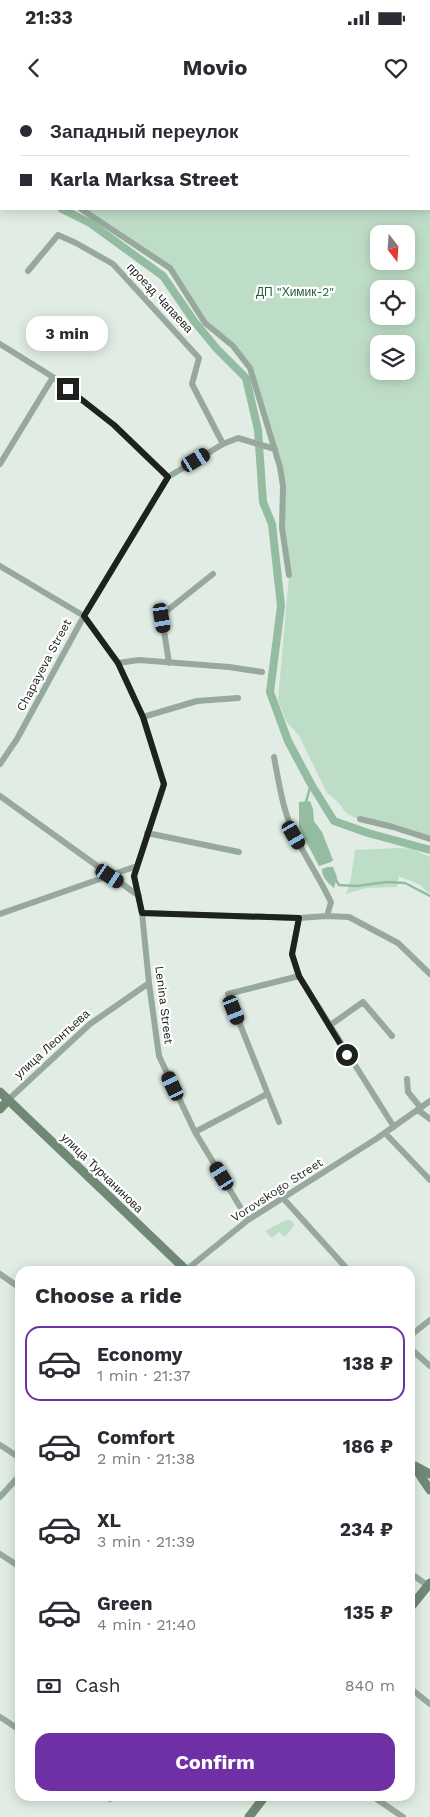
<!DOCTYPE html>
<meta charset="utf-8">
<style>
:root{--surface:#fff;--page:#f2f2f3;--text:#2b2b33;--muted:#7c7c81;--line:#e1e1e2;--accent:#6f30a6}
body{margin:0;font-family:"Work Sans",sans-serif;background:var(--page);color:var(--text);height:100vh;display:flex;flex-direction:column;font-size:19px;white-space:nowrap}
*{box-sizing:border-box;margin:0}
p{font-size:16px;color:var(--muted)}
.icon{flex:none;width:28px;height:28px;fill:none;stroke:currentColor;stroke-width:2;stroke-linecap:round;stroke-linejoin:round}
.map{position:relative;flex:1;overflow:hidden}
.drawer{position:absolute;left:15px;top:1166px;width:400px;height:535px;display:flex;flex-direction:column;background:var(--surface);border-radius:15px;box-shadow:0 2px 12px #0003}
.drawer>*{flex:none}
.guide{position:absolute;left:0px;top:0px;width:430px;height:110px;box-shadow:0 2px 12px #0003;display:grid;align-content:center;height:110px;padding:0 20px;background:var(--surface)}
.needle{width:32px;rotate:163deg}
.tools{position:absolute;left:370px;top:125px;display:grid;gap:10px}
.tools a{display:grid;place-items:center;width:45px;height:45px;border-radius:10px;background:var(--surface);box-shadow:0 2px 12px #0003;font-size:25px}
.end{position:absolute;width:22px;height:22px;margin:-11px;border:6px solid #1d221e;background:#fff;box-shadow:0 0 0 2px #fff}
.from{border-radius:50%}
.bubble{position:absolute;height:35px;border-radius:15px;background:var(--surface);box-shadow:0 2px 12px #0003;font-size:16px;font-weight:700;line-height:35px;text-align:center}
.car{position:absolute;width:15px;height:30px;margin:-15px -8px;border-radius:6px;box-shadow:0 0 4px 1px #0007;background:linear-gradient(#222 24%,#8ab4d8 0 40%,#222 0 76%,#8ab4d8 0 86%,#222 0)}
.guide b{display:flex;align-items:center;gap:18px;height:48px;font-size:19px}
.guide b+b{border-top:1px solid var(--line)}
.guide i{width:12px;height:12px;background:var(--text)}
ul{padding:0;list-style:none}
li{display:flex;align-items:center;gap:15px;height:75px;margin:0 10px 8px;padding:0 10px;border:2px solid transparent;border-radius:15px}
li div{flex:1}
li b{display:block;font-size:19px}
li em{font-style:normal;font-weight:700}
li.on{border-color:var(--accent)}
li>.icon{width:45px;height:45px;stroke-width:1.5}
h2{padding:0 20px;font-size:22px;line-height:60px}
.pay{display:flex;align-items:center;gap:12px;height:55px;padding:0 20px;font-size:19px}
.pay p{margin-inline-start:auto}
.button{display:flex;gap:10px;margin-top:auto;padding:10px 20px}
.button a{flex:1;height:58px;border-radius:15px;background:var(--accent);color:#fff;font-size:20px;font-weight:700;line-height:58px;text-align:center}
.status{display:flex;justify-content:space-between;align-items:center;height:35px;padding:0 25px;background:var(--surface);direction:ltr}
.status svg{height:14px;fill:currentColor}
header{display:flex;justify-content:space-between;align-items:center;height:65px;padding:0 20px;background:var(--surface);font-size:22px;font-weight:700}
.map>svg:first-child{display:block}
.green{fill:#beddc7;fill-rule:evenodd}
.water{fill:#94bca0}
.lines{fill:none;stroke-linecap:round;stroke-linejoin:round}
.stream{stroke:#94bca0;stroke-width:2.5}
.canal{stroke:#94bca0;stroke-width:8}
.street{stroke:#97a99c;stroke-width:6}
.secondary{stroke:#708977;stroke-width:9}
.route{stroke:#1d221e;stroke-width:6}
.labels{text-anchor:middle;stroke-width:4.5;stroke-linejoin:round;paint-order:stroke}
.park-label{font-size:12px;fill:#1f5e39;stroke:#fff}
.street-label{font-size:12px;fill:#1d221e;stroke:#fff}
</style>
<div class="status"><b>21:33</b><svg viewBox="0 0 49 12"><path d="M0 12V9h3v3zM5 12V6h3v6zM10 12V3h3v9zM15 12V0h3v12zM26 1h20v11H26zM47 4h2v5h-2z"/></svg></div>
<header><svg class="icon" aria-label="back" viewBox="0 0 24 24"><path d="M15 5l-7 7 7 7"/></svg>Movio<svg class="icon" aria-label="heart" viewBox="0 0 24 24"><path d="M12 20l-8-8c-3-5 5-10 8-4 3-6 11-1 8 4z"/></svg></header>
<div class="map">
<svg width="430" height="1717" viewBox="0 0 430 1717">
<rect width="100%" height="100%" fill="#e1ede4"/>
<path class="green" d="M0,0h430v741l-72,-22 -12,-6 -8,-11 -11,-9 -28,-57 -13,-15 -8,-21 11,-124 -7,-89 -3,-20 -29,-99 -17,-21 -29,-24 -34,-55 -92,-59h351v-108h-428v59zM379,134h27v27h-27zM379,189h27v27h-27zM379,244h27v27h-27z
M399,748l13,1 18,8v36c-5,-2 -6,-5 -10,-8 -6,-4 -15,-5 -21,-9l-2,11 -31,1 -20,6 5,-16 4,-28z
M286,1120h4l3,2 1,4 -9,11 -6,-5 -7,6 -7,-7z"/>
<path class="water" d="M310,701l3,8 1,12 8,11 11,28 -2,2 -12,4 -20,-38v-26z
M328,767h5l4,10 -3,11c-6,-5 -12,-10 -12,-19z"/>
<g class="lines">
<path class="stream" d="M306,702l5,-18
M336,780l3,5 18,1 30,-4 18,1 25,13"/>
<path class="canal" d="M0,74l1,1
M62,109l28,14 73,53 31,45 23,28 29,29 12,52 5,72 9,22 9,82 -11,86 18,49 23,43 23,37 34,12 62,17"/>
<path class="street" d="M55,1l1,-1
M207,1l2,-1
M0,58l1,1
M81,109l89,59 35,55 28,23 17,22 30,99 3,19 -1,42 7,47
M28,171l30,-36 18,8 37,21 86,94 -7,26 31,60
M0,244l53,33 61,48 54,52
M0,364l53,-87
M0,466l84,50 34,47 25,54 21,68 -30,91 8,37 7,70 10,73 36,76 53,88
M118,563l21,-3 90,7 33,5
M169,563l-7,-45 2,-5 49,-39
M143,617l54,-16 41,-3
M274,657c5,26 9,55 21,79 11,22 25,43 36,66l-4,14 22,1 49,26 32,31
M0,664l17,-25 67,-123 84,-139 55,-33 15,-6 37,11
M0,696l139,100
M360,719l33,8 37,12
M147,733l92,19
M142,813l157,5 28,-2
M0,814l137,-48
M299,818l-7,37 7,21 95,151
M329,926l34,-24 29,34
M407,979l1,13 13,16
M8,1000l82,-76 59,-41
M418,1010l12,9
M279,1022l-51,-128 71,-18
M195,1032l72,-38
M385,1033l45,47
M283,1098l66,73
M186,1170l62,-50 128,-81 54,-38
M0,1174l20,14
M410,1236l20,-16
M410,1248l20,18
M0,1345l20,13
M0,1397l20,-22
M0,1454l20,13
M410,1473l20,14
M410,1588l20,16
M0,1617l20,13
M106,1696l4,3 2,-3
M372,1696l31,21"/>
<path class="secondary" d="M0,992l187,179
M0,1009l8,-9
M414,1366l16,24
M415,1366l15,8
M410,1508l20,-25
M249,1717l16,-21"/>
</g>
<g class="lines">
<path class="route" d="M68,289l46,36 54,52 -84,139 34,47 25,54 21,67 -30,92 8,37 157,5 -7,36 7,22 48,79"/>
</g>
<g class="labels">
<g class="park-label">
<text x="295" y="196">ДП "Химик-2"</text>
</g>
<g class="street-label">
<text transform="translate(160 198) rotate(47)" y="4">проезд Чапаева</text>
<text transform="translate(44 565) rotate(-62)" y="4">Chapayeva Street</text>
<text transform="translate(164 905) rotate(83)" y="4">Lenina Street</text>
<text transform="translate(52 944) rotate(-42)" y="4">улица Леонтьева</text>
<text transform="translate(102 1073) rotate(44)" y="4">улица Турчанинова</text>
<text transform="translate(277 1090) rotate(-33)" y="4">Vorovskogo Street</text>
</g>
</g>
</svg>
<div class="tools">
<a><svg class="needle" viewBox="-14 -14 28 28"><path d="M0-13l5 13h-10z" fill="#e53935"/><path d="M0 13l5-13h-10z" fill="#7c7c81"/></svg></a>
<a><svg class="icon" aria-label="locate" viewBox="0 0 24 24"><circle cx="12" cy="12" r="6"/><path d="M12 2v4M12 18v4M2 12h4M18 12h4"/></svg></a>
<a><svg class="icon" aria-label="layers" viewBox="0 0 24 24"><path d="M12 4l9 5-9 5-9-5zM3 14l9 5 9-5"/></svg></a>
</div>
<i class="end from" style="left:347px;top:955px"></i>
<i class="end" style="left:68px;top:289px"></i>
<div class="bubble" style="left:26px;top:216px;width:82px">3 min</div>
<i class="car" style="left:196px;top:360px;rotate:59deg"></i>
<i class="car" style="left:162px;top:518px;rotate:171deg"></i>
<i class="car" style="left:294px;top:735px;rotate:150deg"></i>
<i class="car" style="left:110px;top:776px;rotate:124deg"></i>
<i class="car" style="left:234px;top:910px;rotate:158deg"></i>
<i class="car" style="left:173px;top:986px;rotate:335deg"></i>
<i class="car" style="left:222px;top:1076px;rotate:328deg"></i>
<div class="guide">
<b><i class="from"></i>Западный переулок</b>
<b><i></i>Karla Marksa Street</b>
</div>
<section class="drawer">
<h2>Choose a ride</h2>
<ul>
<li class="on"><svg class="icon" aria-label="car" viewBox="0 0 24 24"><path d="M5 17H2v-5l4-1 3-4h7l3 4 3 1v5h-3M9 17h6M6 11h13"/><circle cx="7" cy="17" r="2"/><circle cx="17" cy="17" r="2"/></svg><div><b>Economy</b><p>1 min · 21:37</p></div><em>138 ₽</em></li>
<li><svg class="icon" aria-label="car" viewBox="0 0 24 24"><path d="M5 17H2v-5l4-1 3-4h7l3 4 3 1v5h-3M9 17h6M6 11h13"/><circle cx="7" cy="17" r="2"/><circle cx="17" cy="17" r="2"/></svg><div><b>Comfort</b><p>2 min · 21:38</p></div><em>186 ₽</em></li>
<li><svg class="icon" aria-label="car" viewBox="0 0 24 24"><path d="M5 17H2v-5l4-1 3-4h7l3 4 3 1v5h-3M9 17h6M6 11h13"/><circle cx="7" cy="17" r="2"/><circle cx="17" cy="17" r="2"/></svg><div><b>XL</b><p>3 min · 21:39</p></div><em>234 ₽</em></li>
<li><svg class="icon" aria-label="car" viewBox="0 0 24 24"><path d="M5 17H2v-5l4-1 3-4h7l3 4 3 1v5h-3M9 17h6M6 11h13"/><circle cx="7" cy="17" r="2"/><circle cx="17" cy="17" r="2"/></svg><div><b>Green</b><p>4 min · 21:40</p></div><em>135 ₽</em></li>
</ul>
<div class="pay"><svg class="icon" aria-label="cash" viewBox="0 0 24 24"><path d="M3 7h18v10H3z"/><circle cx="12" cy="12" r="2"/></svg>Cash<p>840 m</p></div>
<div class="button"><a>Confirm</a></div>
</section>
</div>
